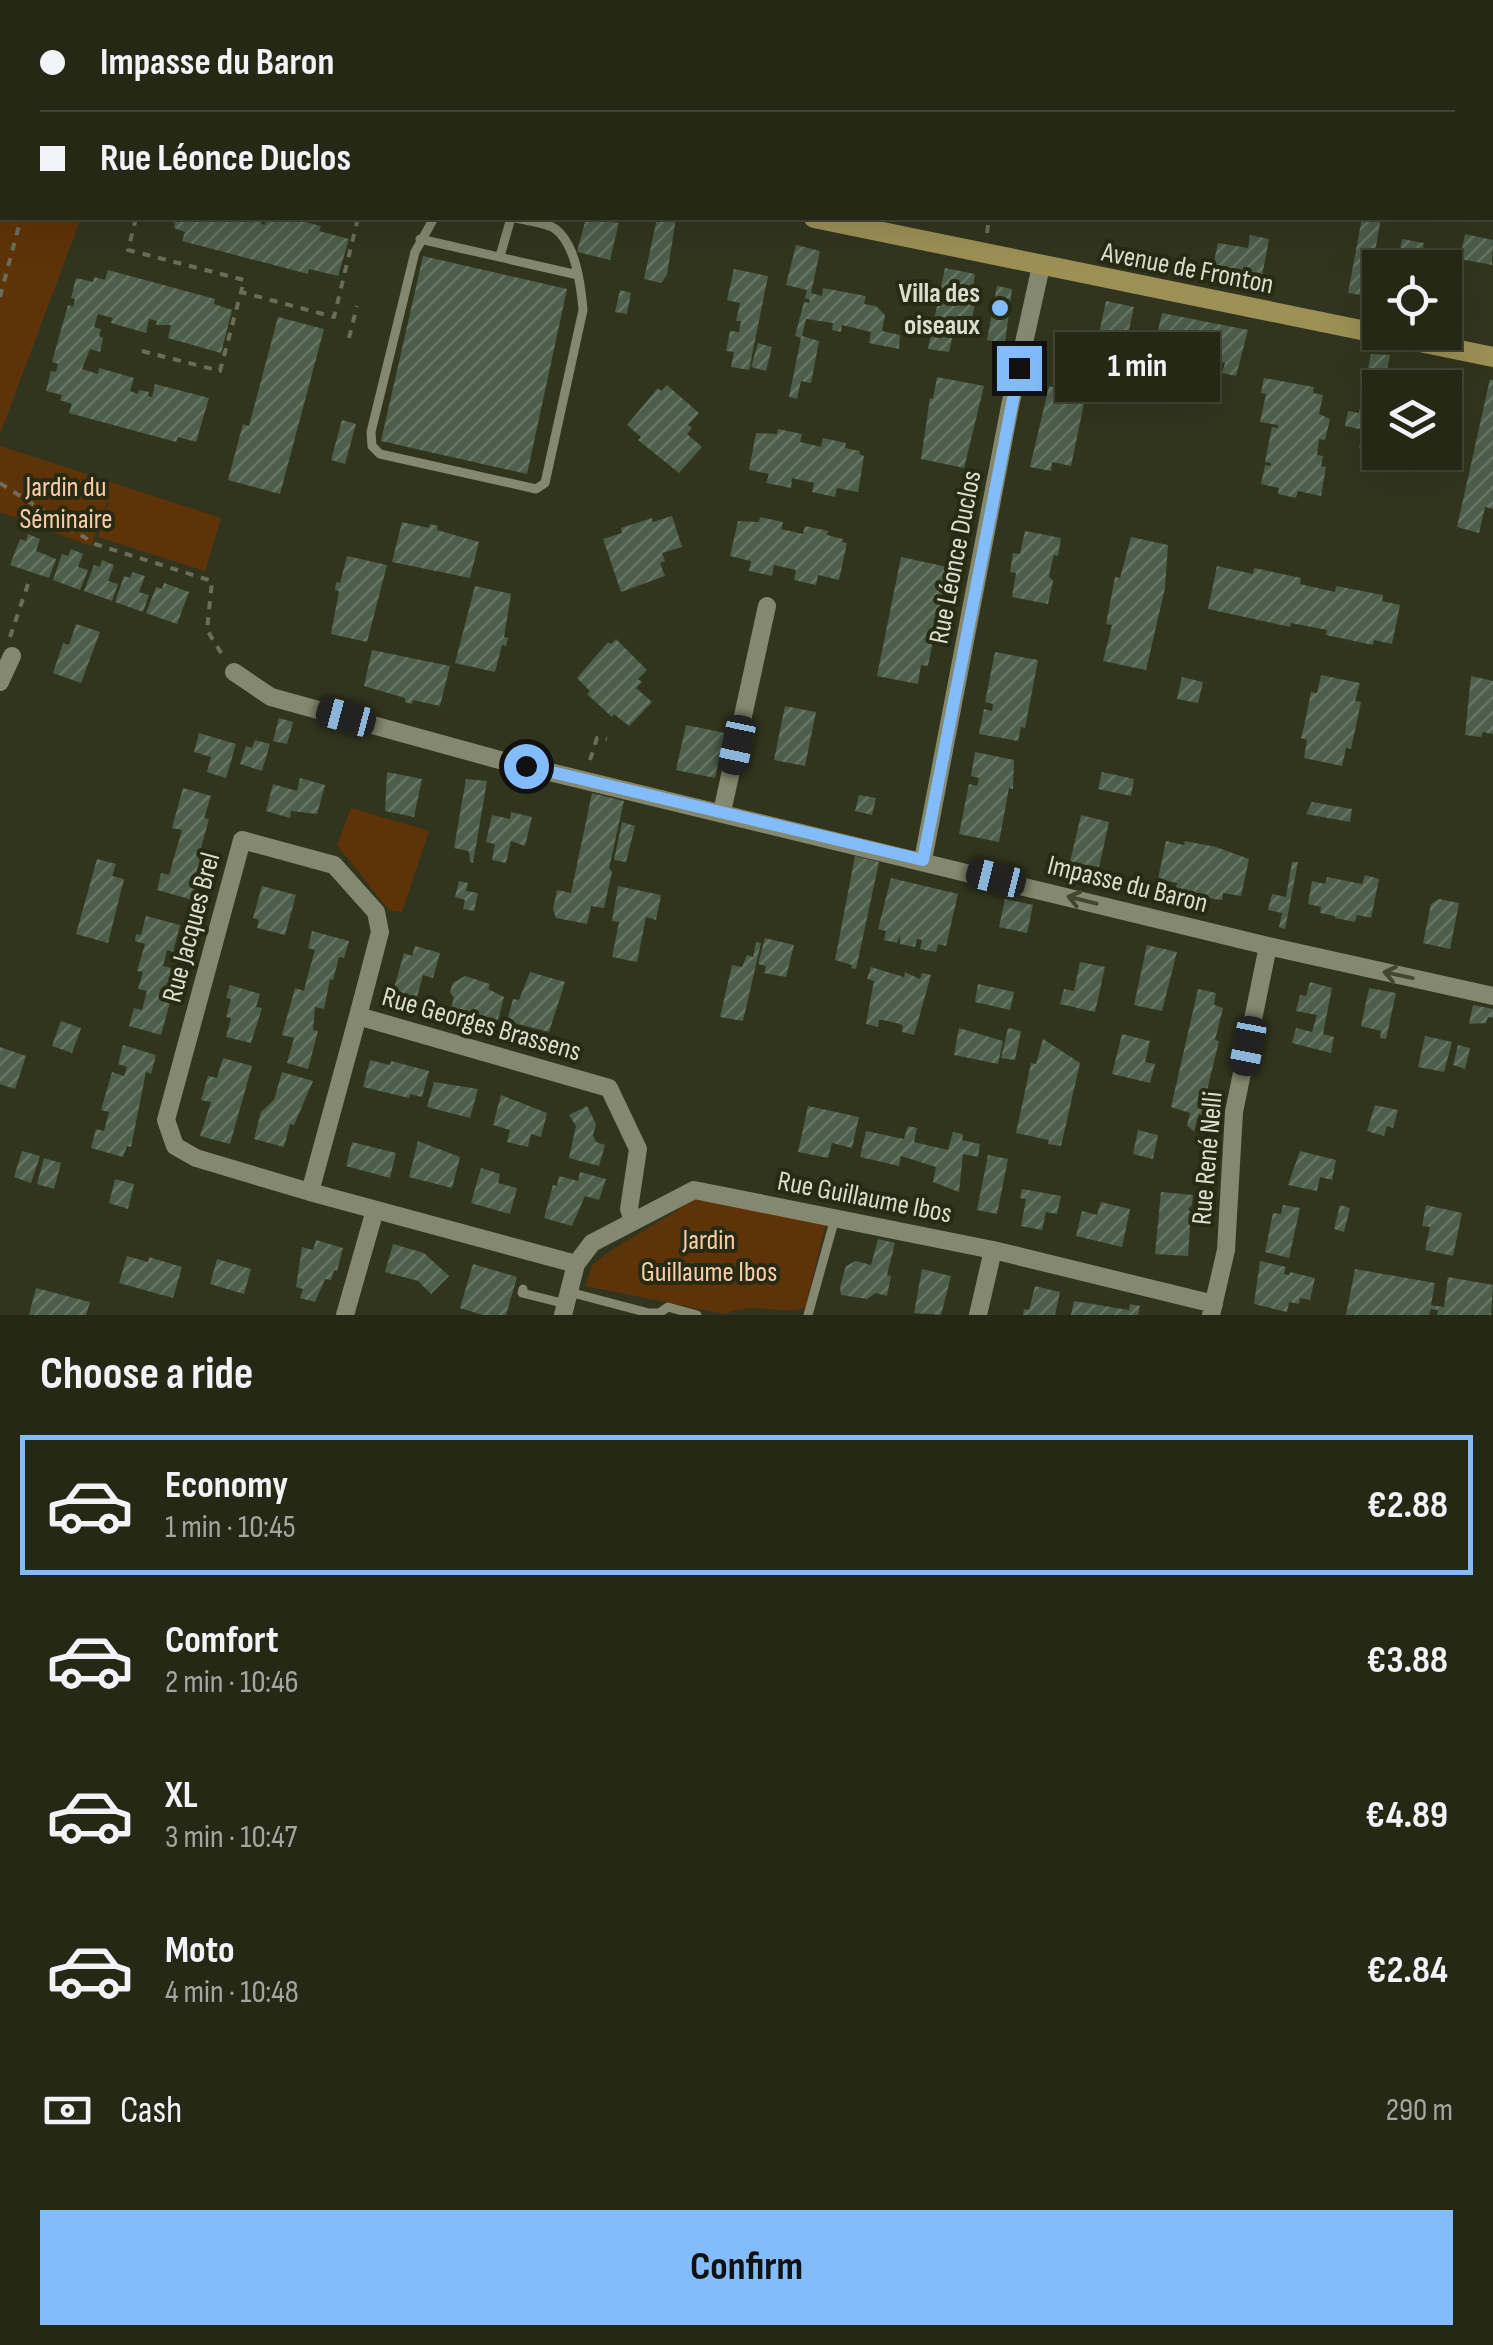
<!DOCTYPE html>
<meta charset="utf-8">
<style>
:root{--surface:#262816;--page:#323423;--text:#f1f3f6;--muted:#a4a6a1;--line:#424435;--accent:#82bcfa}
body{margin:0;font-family:"Sofia Sans Condensed",sans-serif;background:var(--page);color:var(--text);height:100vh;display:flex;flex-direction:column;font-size:38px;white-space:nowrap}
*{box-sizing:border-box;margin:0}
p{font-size:32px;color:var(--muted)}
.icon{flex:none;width:55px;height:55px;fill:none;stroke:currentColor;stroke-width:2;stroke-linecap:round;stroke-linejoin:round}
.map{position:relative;height:1315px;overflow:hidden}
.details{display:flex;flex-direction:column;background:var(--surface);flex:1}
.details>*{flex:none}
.banner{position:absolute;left:0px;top:0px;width:1495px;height:220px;box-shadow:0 10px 40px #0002,0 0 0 2px var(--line);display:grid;align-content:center;height:220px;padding:0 40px;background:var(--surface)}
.buttons{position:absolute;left:1362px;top:250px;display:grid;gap:20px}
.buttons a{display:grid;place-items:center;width:100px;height:100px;border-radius:0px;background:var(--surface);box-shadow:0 10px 40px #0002,0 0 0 2px var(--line);font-size:50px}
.end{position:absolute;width:45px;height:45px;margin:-22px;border:12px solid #82bcfa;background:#111;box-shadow:0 0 0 5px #111}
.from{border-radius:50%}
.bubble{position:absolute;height:70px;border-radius:0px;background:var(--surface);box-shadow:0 10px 40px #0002,0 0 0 2px var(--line);font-size:32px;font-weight:700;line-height:70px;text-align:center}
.car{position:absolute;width:30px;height:60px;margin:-30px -15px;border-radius:12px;box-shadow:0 0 8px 2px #0007;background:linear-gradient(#222 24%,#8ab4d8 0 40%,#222 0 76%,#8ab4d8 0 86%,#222 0)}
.banner b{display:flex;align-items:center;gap:35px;height:95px;font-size:38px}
.banner b+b{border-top:2px solid var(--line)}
.banner i{width:25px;height:25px;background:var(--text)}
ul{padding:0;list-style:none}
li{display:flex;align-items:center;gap:30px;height:140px;margin:0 20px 15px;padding:0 20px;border:5px solid transparent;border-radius:0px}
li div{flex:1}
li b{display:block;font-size:38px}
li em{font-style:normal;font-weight:700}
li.current{border-color:var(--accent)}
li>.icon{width:90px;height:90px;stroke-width:1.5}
h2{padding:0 40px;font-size:45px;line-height:120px}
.pay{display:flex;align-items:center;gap:25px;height:110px;padding:0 40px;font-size:38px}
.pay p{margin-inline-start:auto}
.button{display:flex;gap:20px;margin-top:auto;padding:20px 40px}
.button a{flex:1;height:115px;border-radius:0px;background:var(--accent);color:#111;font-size:40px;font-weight:700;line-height:115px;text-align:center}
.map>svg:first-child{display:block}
.green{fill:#5f3308}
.building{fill:url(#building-hatch)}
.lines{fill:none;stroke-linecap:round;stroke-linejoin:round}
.path{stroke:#6b6d5a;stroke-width:4;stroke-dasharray:8 8;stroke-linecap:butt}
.lane{stroke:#84886e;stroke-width:9}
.street{stroke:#84886e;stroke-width:18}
.secondary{stroke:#9c9055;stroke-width:20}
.oneway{stroke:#44472f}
.route{stroke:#82bcfa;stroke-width:12}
.poi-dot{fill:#82bcfa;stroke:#282b14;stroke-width:4}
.labels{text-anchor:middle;stroke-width:8;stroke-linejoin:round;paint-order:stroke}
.street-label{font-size:28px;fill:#dbddcf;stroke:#282b14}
.poi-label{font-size:28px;font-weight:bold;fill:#dbddcf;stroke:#282b14;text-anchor:end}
.park-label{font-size:28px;fill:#fbceab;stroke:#282b14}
</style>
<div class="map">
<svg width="1493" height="1315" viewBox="0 0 1493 1315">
<defs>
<pattern id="building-hatch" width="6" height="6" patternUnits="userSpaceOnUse" patternTransform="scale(2.5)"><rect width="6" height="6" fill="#4d5e4a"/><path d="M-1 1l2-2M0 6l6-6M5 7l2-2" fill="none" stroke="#667563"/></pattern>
</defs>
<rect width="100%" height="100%" fill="#32351e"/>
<path class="green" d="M0,8l2,210h79l-81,216z
M0,446l221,72 -16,53 -107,-34 14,-48 -21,57 -91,-34z
M351,808l78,23 -27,81 -13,-2 -52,-65z
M699,1197l127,26 -21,85c-29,7 -51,-7 -80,6l-139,-28 6,-21 20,-15z"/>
<path class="building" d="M159,218h84l8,4 1,-4 10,3 -1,3 4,1 1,-7h23l32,8 -2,5 30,8 -11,37 -29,-7 -1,5 -126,-33 3,-9 -11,-4 1,-5z
M586,218l33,5 -9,37 -33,-8z
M657,218h19l-9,57 -6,8 -17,-4z
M1362,218h19l-14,78 -19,-3z
M1465,234l28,6 -1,25 -32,-6z
M1250,235l19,4 -10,53 -10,-2 1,-5 -39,-9 7,-33 30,5z
M1402,239l22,4 -4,25h-23z
M796,245l24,6 -9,42 11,3 1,-8 43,8 -2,8 12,2 9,9 -3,16 18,4 -1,14 -30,-6 2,-11 -29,-7 -1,7 -9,-2 1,-7 -27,-4 -4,17 17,5 -8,42 -10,-2 -4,18 -8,-2 12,-59 -6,-2 9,-34 5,1 1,-3 -5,-2 2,-8 -21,-5z
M423,256l144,33 -40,185 -146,-33z
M945,268l30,6 -3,21h5l-5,23 -15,-2 -8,36 -21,-3z
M734,269l34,7 -19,94 -18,-3 3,-15 -8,-1 4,-20 9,1 2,-11h-5l4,-18 -13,-3z
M108,270l107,29 -1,5 18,6 -11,43 -53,-15 3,-13h-15l1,-4 -8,-2 -3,14 -35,-10 2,-5 -15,-4 -4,13 7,2 -2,7 4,2 -3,14 -10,-3 -8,20 16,5 1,-6 35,10 -4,13 8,3 1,-4 10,2 -1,4 4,1 3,-13 54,14 -13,44 -18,-5 -2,5 -107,-29 3,-9 -12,-4 2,-5 -16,-4 5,-20 5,1 2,-8 -6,-2 16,-57 5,2 2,-8 -4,-1 5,-20 17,4 1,-5 11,3z
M997,286l15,3 -7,54 -18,-3z
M620,290l11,3 -4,21 -12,-2z
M1106,301l28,6 -18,83 -28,-6z
M1162,313l86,17 -12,46 -14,-3 3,-10 -71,-15z
M278,317l46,12 -44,165 -52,-14 15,-56 6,2z
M758,343l14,4 -6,24 -15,-4z
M1371,354l19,1 -4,20 5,2 -7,11h-4l-5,41 5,1v25l-21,-7 4,-18 -18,-4 3,-15 11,2z
M937,377l47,9 -20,82 -43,-9 9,-61 3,1z
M1264,378l50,9 -1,6 10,2 -4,19 11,5 -5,21 -6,-1 -2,16 6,1 -2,10 5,1 -5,29 -23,-5 -2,7 -18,-4 1,-6 -18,-4 4,-19 6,1v-3l-6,-1 7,-35 6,1v-3l-18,-3 6,-28 -5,-1z
M1490,379l3,1v129l-8,-2 -6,26 -22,-6z
M667,385l32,28 -11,12 4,3 -5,6 15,13 -23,26 -41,-33 3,-3 -14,-12 31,-37 3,3z
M1049,386l37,8 -15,72 -19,-4 -1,9 -21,-4z
M342,420l14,4 -11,40 -14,-4z
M778,429l24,5 -2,8 21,5 2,-9 23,5 -1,5 15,3 -1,3 5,2 -6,36 -21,-4 -2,9 -23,-5 2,-9 -22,-5 -1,10 -25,-5 3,-9 -20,-4 7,-37 21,1z
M672,516l10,31 -20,6 3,8 -5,2 5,13 -44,16 -18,-53 19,-6 -1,-5 31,-10 1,4z
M760,517l23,5 -2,7 22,5 2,-8 23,5 -1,4 16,4 -1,3 5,1 -8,37 -21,-5 -2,10 -22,-5 2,-10 -22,-5 -2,11 -23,-5 2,-10 -21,-5 8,-35 21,1z
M402,522l27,6 1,-4 8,2 -1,4 42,12 -9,36 -78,-16z
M1025,531l36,7 -3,18 -4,-1 -4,15 -1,7 4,4 -5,23 -36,-7 4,-24 -6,-1 3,-19 7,1z
M28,534l12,5 -4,12 20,8 -7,19 -39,-13 10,-26 6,2z
M1131,537l37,8 -3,43 -19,82 -43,-9 9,-36 -6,-1 9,-47 5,1z
M71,549l12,5 -5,13 10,3 -8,20 -27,-10 9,-26 6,2z
M347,556l40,9 -20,77 -36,-8 8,-43 -4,-1 1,-8 4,1z
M901,557l47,10 -20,99 -7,-1 -3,19 -41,-8z
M102,560l12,5 -6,16 10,3 -6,17 -28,-10 10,-26 6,2z
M1217,566l36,8 1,-6 47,10 -1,6 35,8 1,-6 47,9 -1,6 18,4 -8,39 -18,-4 -1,5 -47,-10 1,-5 -36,-7 -1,4 -82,-18z
M133,572l12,4 -6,16 10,3 -6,17 -28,-10 9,-26 6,2z
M164,583l25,9 -12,32 -31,-11 10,-26 6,2z
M475,586l36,8 -7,43 4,1 -2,8 -4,-1 -7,27 -40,-9z
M76,624l24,8 -19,51 -28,-10 10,-30 6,2z
M616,639l31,31 -9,9 4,3 -6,6 16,14 -23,24 -15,-12 -2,3 -25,-23 3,-3 -13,-13 31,-36 3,2z
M372,650l78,16 -10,40 -27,-6 -1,4 -7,-2v-4l-41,-12z
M995,652l43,8 -13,68 -4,-1 -3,14 -39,-7 5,-25 8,2 1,-7 -8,-2z
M1321,675l39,8 -5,18 6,1 -10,47 -5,-1 -4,18 -38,-8 3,-18 -6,-2 4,-16 6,-30 6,1z
M1471,676l22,5v53l-10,-2 -2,5 -16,-2z
M1182,677l21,5 -5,21 -21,-4z
M785,706l31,6 -11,54 -31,-6z
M279,718l14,4 -6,22 -14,-3z
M686,725l39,8 -10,45 -39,-8z
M199,733l37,11 -10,34 -19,-6 4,-15 -17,-5z
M255,740l15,4 -8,27 -22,-7 6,-18 6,2z
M975,752l39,8 -1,29 -4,-1 -10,54 -40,-8 10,-50 8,2 2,-8 -8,-2z
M387,772l35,7 -8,38 -29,-6z
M1102,772l32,7 -3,17 -33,-7z
M300,778l25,7 -8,29 -26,-3 -1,7 -24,-7 7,-27 24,7z
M466,779l21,2 -14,82 -3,-1 -1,-11 -15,-3z
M183,788l28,8 -7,22 5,1 -11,40 2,1 -6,22 4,1 -5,17 -36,-10 4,-17 8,2 13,-45 -10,-2z
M592,793l32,8 -15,67 3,4 -8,36 -13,-2 -4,18 -31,-6 -3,-9 4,-19 14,3z
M859,795l17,3 -4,17 -17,-4z
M1312,802l40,7 -2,13 -44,-8z
M511,812l21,5 -7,29 -14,-5 -5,22 -14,-3 3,-16 -9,-2 6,-27 18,4z
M1081,815l28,7 -10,45 -29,-5z
M622,822l13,4 -9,36 -12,-2z
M1166,841l18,4 1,-4 31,6 33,12 -8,37 -18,-3 -1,7 -8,-1 -39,-9 2,-7 -19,-4z
M855,856l24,6 -23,107 -5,-1 1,-3 -17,-5z
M97,859l19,5 -4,12 12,3 -16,64 -32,-9z
M1292,862h6l-13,67 -6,-2 3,-14 -14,-3 4,-16 14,3z
M1365,875l14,4 -8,39 -14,-3 -2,7 -20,-4v-2l-15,-3 1,-6 -13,-3 4,-23 13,3 2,-7 35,7z
M891,878l67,16 -12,52 -8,-2 -2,8 -16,-3 2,-9 -5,-1 -2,8 -15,-3v-10l-3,9 -13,-3 2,-9 -8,-2z
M459,881l9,2 -2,8 12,2 -4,18 -11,-2 2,-9 -10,-3z
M262,886l34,9 -11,40 -28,-7 2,-8 -6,-2z
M618,886l43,9 -5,25 -10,-3 -9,45 -25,-5 7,-35 -7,-1z
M1005,899l28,6 -6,28 -28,-6z
M1439,899l20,4 -9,46 -27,-6 8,-39z
M146,916l34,9 -7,27 -6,-2 -4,16 16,4 -18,65 -32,-9 5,-18 8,2 5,-19 -9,-2 5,-17 -6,-1 8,-27 -10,-3 1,-7 5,1z
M312,931l37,10 -5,17 -5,-1 -6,23 -3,-1 -6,30 -9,-2 -2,23 5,1 -10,38 -21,-6 7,-25 -12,-3 13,-47 9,3 2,-9 9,-32 -7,-2z
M765,938l29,7 -8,32 -22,-4 2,-7 -8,-2z
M756,942l5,1 -18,78 -23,-4 12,-52 10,2 5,-12 6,2z
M1147,945l30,7 -15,59 -28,-6z
M415,946l25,7 -7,25 -10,-3 -9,33 -24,-6 14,-49 8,3z
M1080,962l25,5 -10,45 -35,-8 4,-15 10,2z
M871,967l33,10 1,-5 15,7 2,-6 9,2 -17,60 -12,-3 1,-6 -3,-2 -17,-4h-4l-1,7 -12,-3 8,-43 -7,-2z
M530,972l35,10 -16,50 -42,-11 6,-22 6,1z
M465,976l25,8 -2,5 16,8 -6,23 -29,-8 -3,10 -18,-5 6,-19 -4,-6 3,-9z
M1310,982l22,6 -9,46 11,3 -3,16 -39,-10 4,-15 16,4 5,-17 -21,-4 4,-16 6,1z
M978,984l36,8 -4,18 -35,-8z
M230,985l30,9 -4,13 6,1 -11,35 -25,-6 5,-19 -5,-1 5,-18 -5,-1z
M1369,988l27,5 -10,46 -6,-1 1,-7 -20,-5z
M1198,989l18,4 -2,12 9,3 -8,32 4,1 -18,74 -2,-1 -5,17 -7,-5 3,-13 -19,-6z
M1473,1005l20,4v9l-5,-1 -2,6 -17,1z
M61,1021l20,7 -9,25 -20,-7z
M959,1028l44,13 -5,23 -44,-9z
M1008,1028l13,3 -6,29 -14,-2z
M1122,1034l28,7 -5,21 10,2 -5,19 -38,-9z
M1425,1036l27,6 -8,30 -26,-5z
M1043,1039l37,24 -19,83 -13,-2 1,-4 -33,-7 15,-70 5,1z
M123,1045l33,10 -5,19 -5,-2 -15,75 -4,-1 -4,11 -32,-9 5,-19 8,2 5,-19 -8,-2 11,-38 12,4 3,-9 -9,-3z
M1458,1045l12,3 -5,21 -12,-4z
M0,1047l26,9 -11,33 -15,-5z
M223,1058l29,8 -22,78 -30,-8 11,-34 -10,-2 7,-24 9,2z
M370,1060l20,5 1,-4 38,10 -7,26 -12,-3 -1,4 -46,-11z
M282,1072l31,9 -19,44 -4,-1 -6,23 -30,-8 7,-27 13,-12z
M434,1082l44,7 -8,29 -43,-11z
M501,1095l46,18 -6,24 -10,-3 -3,13 -21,-5 3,-12 -17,-5z
M1375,1105l23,5 -5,18 -6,-2 -3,10 -17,-5z
M587,1106l9,18 -3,11 3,7 9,3 -6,21 -30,-8 7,-32 -7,-11z
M808,1106l51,11 -7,31 -20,-5 -4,15 -30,-6z
M908,1126l9,2 -3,14 34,8 5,-18 10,2 -1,6 18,4 -2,13 -15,-3 -4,38 -26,-10 3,-15 -35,-11 -2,10 -39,-9 6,-26 38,8z
M1138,1130l20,5 -5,24 -20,-5z
M418,1141l42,16 -8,31 -43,-11z
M352,1142l44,11 -6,25 -44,-12z
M22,1151l18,5 -9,27 -17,-6z
M1300,1151l36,9 -4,20 -12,-3 -3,14 -29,-6z
M988,1155l20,4 -11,55 -20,-4z
M44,1158l17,5 -7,26 -17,-5z
M481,1168l19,6 -2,9 19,5 -7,26 -39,-11z
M580,1172l26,7 -7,21 -14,-4 -13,30 -28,-8 9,-33 4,1 2,-10 19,5z
M115,1179l19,5 -6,25 -19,-6z
M1022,1189l39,7 -4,18 -11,-2 -4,18 -21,-4 5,-27 -6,-1z
M1161,1192l32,3 -1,10 -4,4 3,4 -3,43 -33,-2z
M1101,1202l29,7 -8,38 -46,-11 6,-25 15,4z
M1283,1205l17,3 -11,50 -24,-6 8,-39 8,1z
M1340,1205l10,3 -6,24 -10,-3z
M1426,1205l36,8 -9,43 -28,-6 5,-23 -8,-1z
M878,1239l17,4 -8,32 4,1 -4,20 -11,-3 -9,6 -26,-4 -1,-8 6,-21 10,-5 15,4z
M316,1240l27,8 -6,23 -3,-1 -3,10 -6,-1 -10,23 -15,-4 3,-9 -7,-2 6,-40 11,3z
M393,1244l31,9 25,23 -18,18 -13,-13 -33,-9z
M127,1256l21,6 1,-5 33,10 -9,31 -54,-15z
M217,1259l34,10 -7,25 -34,-10z
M1260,1261l26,6 -2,7 5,1 1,-3 25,6 -5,22 -10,-2 -1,6 -10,-2 -2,10 -33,-8z
M473,1264l44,13 -11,38h-23l-23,-7z
M922,1269l29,7 -10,39 -27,-2z
M1355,1269l80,14 -4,22 13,2 4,-30 45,8 -2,30h-54l1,-5 -7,-1 -2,6h-83z
M1035,1286l25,6 -5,23h-32l1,-6 5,1z
M36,1288l54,14 -4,13h-57z
M1074,1301l55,9 1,-6 10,2 -2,9h-67z"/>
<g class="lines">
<path class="path" d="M3,2l1,-2
M1030,2v-2
M0,15l2,-9
M0,56h2
M0,112l2,-1
M136,218l-8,32 116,30 -3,12
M987,233l2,-15
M0,297l21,-79
M349,338l8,-32
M142,351l78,20 21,-79 93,25 24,-99
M0,483l95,61 117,37 -5,49 16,26
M10,637l18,-53
M590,760l7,-22 10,1"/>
<path class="lane" d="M740,0l15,2
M438,2v-2
M541,2v-2
M662,2v-2
M775,2v-2
M885,2l1,-2
M434,218l-19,34 -44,180 1,14 8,8 156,35 9,-6 38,-173c-2,-24 -7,-67 -29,-82 -10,-6 -27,-7 -39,-10
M420,239l158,36
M500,256l11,-38
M523,1289l-1,4 44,11
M569,1292l80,21h10l9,-6 29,8
M808,1315l27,-97"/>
<path class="street" d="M40,0l8,2
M234,672l37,25 225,62 772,187 225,50
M0,682l12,-26
M722,812l45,-206
M923,860l87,-454 31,-140
M310,1192l-114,-34 -21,-12 -9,-26 76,-280 92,25 42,47 4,20 -22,84
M576,1264l-266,-72 48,-176 251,72 29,61 -9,60 4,11
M345,1315l30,-105
M563,1315l13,-51 16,-21 102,-53 299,60 221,54
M978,1315l15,-65
M1211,1315l15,-65 8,-138 34,-166"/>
<path class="secondary" d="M143,0l2,2
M814,218l679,139"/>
</g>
<defs><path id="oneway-shaft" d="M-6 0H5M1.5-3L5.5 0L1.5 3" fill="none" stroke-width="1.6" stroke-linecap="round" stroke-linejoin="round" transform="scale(2.5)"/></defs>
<g class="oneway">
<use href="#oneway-shaft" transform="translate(1082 900) rotate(-166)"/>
<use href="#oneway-shaft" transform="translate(1398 975) rotate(-168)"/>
</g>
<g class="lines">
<path class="route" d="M526,766l397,94 96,-492"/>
</g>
<circle class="poi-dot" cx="1000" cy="308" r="10"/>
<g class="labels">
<g class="street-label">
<text transform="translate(1188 267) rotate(11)" y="10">Avenue de Fronton</text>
<text transform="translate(954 557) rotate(-79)" y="10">Rue Léonce Duclos</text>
<text transform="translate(1128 883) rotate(14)" y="10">Impasse du Baron</text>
<text transform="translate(190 927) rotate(-75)" y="10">Rue Jacques Brel</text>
<text transform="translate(482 1023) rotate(16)" y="10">Rue Georges Brassens</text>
<text transform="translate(1206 1158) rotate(-85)" y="10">Rue René Nelli</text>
<text transform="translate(865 1196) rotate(11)" y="10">Rue Guillaume Ibos</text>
</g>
<g class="poi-label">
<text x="980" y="302">Villa des<tspan x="980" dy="32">oiseaux</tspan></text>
</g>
<g class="park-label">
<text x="66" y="496">Jardin du<tspan x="66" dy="32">Séminaire</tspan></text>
<text x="709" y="1249">Jardin<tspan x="709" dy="32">Guillaume Ibos</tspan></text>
</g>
</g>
</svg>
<div class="buttons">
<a><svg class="icon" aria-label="locate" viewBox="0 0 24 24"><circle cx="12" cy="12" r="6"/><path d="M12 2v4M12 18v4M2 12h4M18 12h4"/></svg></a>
<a><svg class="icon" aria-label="layers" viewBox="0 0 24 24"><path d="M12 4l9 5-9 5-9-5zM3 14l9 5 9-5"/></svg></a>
</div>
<i class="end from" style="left:526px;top:766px"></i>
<i class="end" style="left:1019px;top:368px"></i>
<div class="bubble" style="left:1055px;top:332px;width:165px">1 min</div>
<i class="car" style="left:346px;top:717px;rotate:285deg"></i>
<i class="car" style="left:737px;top:745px;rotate:192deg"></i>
<i class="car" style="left:996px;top:878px;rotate:284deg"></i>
<i class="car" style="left:1248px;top:1046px;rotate:191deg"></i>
<div class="banner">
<b><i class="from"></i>Impasse du Baron</b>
<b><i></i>Rue Léonce Duclos</b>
</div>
</div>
<section class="details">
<h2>Choose a ride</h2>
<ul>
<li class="current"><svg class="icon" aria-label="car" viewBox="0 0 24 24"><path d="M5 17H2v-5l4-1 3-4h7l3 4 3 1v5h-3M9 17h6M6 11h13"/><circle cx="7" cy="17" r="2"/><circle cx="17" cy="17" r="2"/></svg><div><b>Economy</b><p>1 min · 10:45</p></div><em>€2.88</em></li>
<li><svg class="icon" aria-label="car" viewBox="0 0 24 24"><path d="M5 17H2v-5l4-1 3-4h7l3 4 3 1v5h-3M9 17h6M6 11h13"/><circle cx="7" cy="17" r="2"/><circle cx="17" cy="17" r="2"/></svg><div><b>Comfort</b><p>2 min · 10:46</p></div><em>€3.88</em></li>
<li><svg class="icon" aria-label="car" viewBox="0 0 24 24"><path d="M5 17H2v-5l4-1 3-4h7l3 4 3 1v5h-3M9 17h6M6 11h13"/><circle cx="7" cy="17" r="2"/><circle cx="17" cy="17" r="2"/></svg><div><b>XL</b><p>3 min · 10:47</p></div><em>€4.89</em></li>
<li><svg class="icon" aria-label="car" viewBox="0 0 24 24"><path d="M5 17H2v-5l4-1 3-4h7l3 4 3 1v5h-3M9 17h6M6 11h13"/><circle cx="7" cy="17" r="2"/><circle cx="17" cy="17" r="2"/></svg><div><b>Moto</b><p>4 min · 10:48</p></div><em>€2.84</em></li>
</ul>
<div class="pay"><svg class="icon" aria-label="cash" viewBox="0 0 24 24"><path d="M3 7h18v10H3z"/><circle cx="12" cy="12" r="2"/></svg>Cash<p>290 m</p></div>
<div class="button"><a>Confirm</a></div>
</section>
